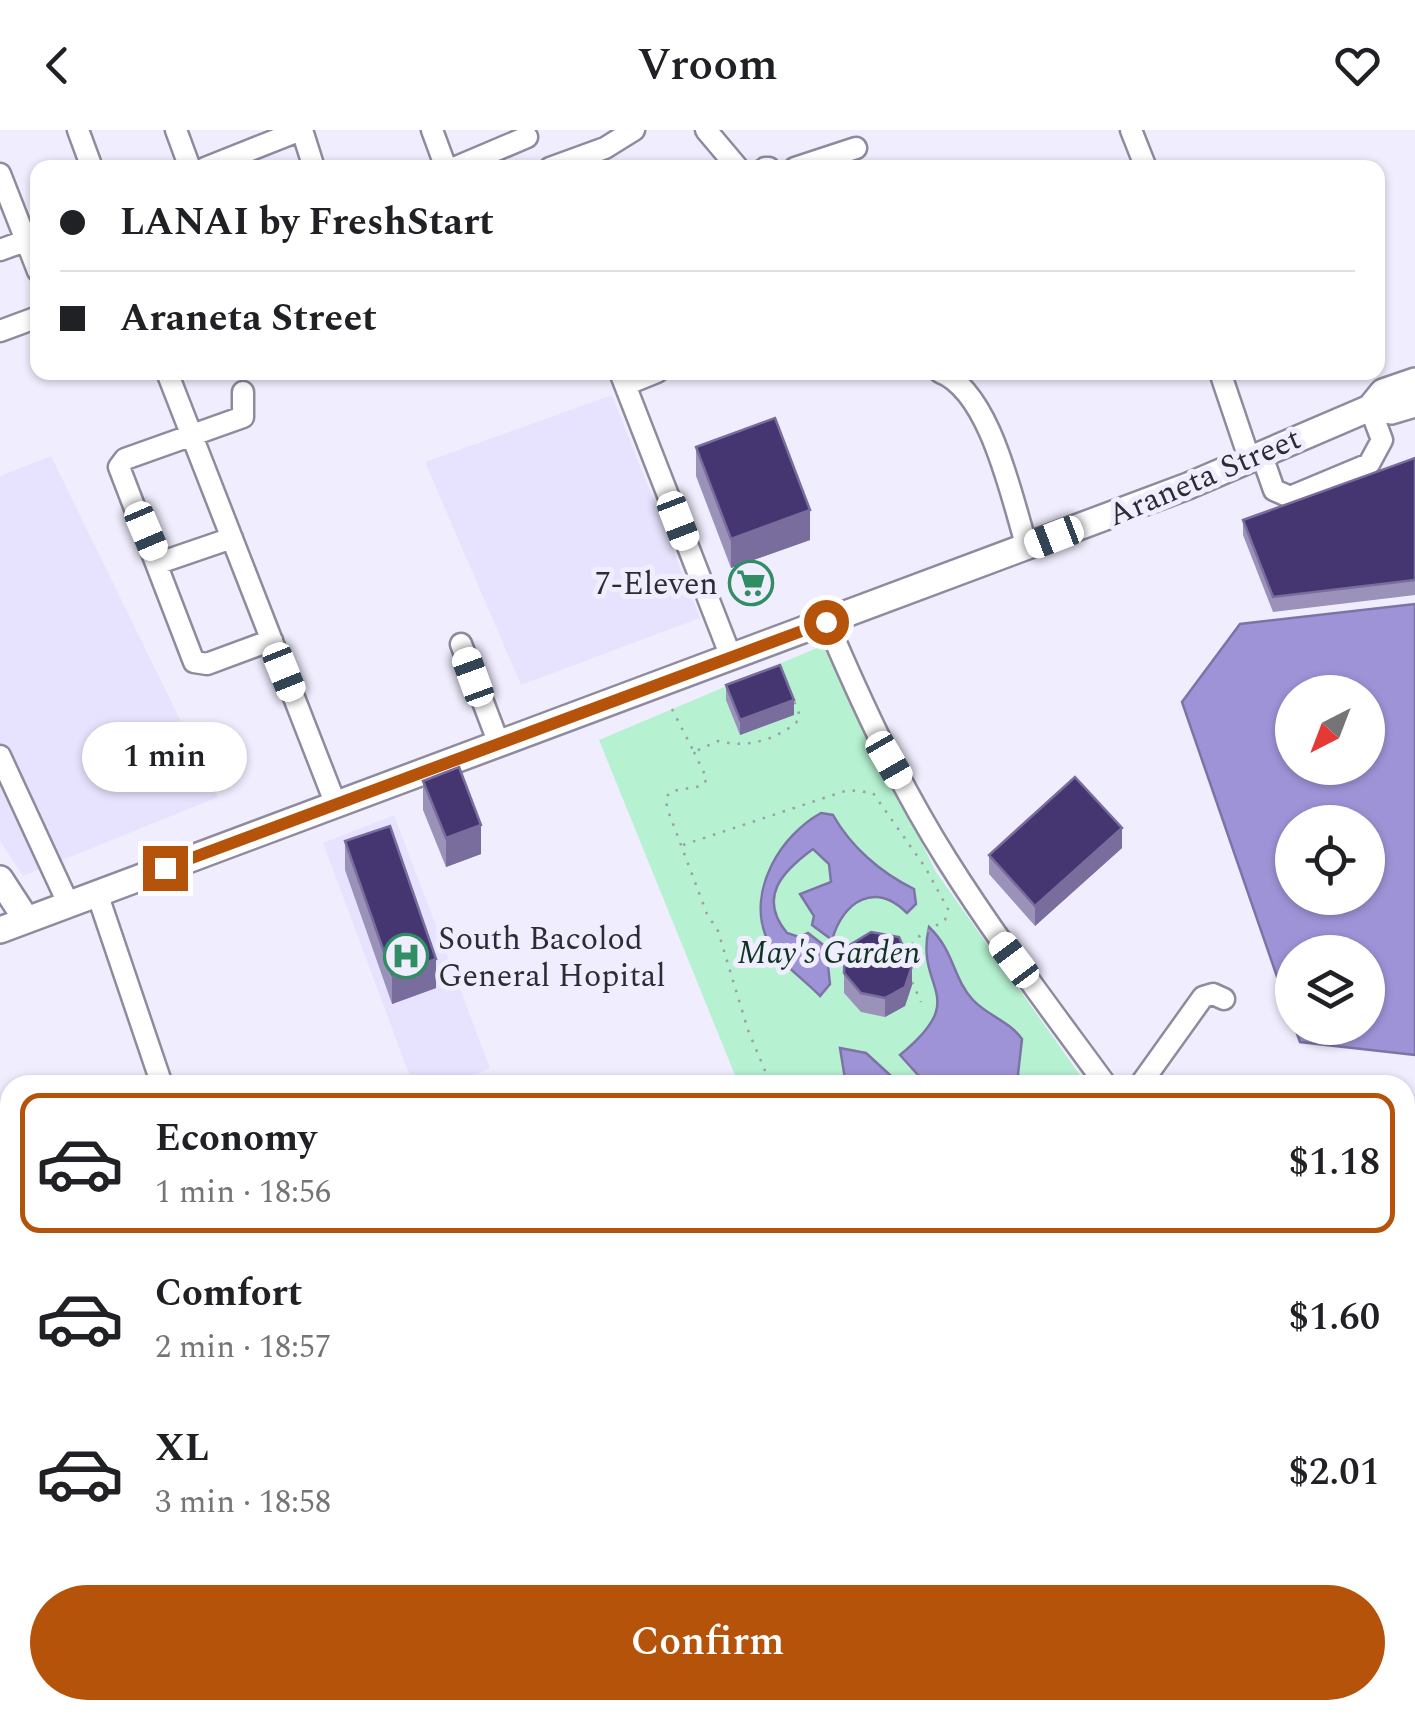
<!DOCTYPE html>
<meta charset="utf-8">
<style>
:root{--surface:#fff;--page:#f6f6f6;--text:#202124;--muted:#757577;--line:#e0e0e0;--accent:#b45309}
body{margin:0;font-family:Spectral,serif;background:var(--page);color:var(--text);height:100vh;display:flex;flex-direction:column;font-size:38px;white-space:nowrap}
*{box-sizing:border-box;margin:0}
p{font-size:32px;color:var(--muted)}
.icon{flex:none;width:55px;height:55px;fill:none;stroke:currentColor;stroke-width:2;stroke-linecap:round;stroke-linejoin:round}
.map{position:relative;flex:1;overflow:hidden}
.drawer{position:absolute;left:0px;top:945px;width:1415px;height:645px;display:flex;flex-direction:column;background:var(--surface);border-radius:30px 30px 0 0;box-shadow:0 2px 8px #0004}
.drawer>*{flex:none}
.hud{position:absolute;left:30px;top:30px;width:1355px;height:220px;border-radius:20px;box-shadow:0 2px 8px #0004;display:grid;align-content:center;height:220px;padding:0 30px;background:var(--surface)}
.needle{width:65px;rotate:222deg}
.tools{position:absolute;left:1275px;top:545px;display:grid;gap:20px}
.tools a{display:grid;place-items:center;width:110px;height:110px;border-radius:50%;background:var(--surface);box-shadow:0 2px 8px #0004;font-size:50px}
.end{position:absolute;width:45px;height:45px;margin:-22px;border:12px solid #b45309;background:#fff;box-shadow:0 0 0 5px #fff}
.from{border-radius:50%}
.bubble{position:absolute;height:70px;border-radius:35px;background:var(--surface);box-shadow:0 2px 8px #0004;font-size:32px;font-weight:600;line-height:70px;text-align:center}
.car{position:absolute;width:30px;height:60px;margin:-30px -15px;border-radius:12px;box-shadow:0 0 8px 2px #0007;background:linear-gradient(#fff 24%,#345 0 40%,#fff 0 76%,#345 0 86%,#fff 0)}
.hud b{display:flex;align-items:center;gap:35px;height:95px;font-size:38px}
.hud b+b{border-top:2px solid var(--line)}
.hud i{width:25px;height:25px;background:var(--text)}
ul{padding:18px 0 0;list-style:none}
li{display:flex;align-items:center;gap:30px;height:140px;margin:0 20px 15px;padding:0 10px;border:5px solid transparent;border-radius:20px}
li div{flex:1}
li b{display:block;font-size:38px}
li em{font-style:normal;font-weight:600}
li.selected{border-color:var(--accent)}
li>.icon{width:90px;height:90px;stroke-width:1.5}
.button{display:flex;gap:20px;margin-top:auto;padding:20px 30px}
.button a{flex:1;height:115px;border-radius:60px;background:var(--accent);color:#fff;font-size:40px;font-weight:600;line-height:115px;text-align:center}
header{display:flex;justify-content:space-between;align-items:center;height:130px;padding:0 30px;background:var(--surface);font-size:45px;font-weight:600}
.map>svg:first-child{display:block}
.built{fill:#e7e3fe}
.green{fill:#b6f1d1}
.water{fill:#9f93d7;stroke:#7d74a6;stroke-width:2.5;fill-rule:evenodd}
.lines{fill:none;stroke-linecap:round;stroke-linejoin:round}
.minor-casing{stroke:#8d8b9d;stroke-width:25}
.major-casing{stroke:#8d8b9d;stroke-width:30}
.path{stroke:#9e9da9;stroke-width:2.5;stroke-dasharray:2.5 8;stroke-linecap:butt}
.minor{stroke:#fff;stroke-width:20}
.major{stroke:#fff;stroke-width:25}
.wall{fill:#9a92b8}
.shaded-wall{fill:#786d9c}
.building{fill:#453672;stroke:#786d9c;stroke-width:2.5}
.route{stroke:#b45309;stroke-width:12}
.labels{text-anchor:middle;stroke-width:10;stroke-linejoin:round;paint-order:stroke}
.street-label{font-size:32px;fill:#2d2c34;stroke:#f0eefe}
.poi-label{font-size:32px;fill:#2d2c34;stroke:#f0eefe;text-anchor:end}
.park-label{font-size:32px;font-style:italic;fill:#0f3322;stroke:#f0eefe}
</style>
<header><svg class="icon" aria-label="back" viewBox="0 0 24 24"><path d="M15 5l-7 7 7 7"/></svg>Vroom<svg class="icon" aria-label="heart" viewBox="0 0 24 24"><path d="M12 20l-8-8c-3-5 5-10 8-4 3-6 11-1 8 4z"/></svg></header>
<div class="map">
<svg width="1415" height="1590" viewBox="0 0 1415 1590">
<rect width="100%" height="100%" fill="#f0eefe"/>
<path class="built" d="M612,265l88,223 -179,67 -96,-223z
M51,326l167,341 -195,79 -23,-35v-365z
M394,685l96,253 -41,17h-36l-90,-242z"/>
<path class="green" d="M824,515l112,227 151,213h-348l-140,-345z"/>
<path class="water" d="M1415,474v451l-115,-13 -5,-14h73v-76h-76v68l-110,-318 58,-78zM1292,562h76v76h-76zM1368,692v76h-76v-76z
M821,683l12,2c18,32 48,58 81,74l2,15 -9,9c-32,-32 -64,-12 -75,27l-20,-15 2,-9 -14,-22 31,-12 -2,-18 -16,-15c-30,22 -56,48 -26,84l12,4 9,-4 18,14 4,37 -10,12c-17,-18 -44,-35 -53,-57 -21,-48 14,-104 54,-126z
M929,797c26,25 23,50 44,73 15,16 36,21 49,39l-4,35 6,11h-97l-27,-30c73,-60 14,-64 29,-128z
M840,918l26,5 35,32h-55z
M0,1484h10v96h468l3,10h-481z"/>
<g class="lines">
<defs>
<path id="minor" d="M78,0l14,38
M176,0l14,38
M302,0l12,38
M432,0l14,38
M706,0l32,38
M1131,0l15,38
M205,38l96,-38
M454,38l73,-31
M550,38l55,-20 29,-18
M765,38h4
M795,38l61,-20
M0,44l38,97
M0,120l25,-9
M0,201l38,-14
M167,242l169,433
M620,242l111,285
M940,242c51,20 72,128 87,175
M1220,242l29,86
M625,255l32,-13
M243,262v25l-118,42 -6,8 75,195 13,2 65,-24
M1261,323l13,37 16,7 79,-33 13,-24 -12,-32
M159,433l73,-25
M827,492c35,82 72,162 120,238 49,78 105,151 159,225
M461,514l38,100
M0,626l68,147
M97,763l65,192
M1140,955l63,-88 10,-3 11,5
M0,1427l10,-4
M1405,1543l10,-2
M1405,1558l10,27
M716,1580l5,10
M804,1580l5,10
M882,1580l4,10
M963,1580l5,10
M1043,1580l5,10
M1265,1580l4,10
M673,1590l26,-10
M1124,1590l24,-10"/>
<path id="major" d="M1370,278l21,3 24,-7
M0,749l26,40
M0,800l1188,-444 182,-78 13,-16 32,-11"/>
</defs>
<use href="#minor" class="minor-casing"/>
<use href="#major" class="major-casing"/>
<path class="path" d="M672,579l22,43 24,-11c28,7 55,0 78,-18l4,-7 -12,-30
M694,622l13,27 -5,7 -30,5 -6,6 1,11 40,106 11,17 30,99 23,55
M683,715l165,-55 25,3 52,74 23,42 -3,11 -30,19 -8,16
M912,852l9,20"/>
<use href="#minor" class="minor"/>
<use href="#major" class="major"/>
</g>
<path class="wall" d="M696,317l114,93 -79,28 -35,-92z
M1415,328v137l-142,17 -30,-77v-15z
M726,555l68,30 -54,20 -14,-35z
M423,651l58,73 -35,13 -23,-57z
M345,711l91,147 -44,16 -47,-134z
M1122,718l-87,78 -46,-52v-19z
M844,843l68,12 -7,21 -20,11 -24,-5 -17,-19z"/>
<path class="shaded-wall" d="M810,380v30l-79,28v-29z
M794,570v15l-54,20v-15z
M481,695v29l-35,13v-29z
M1122,698v20l-87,78v-20z
M436,829v29l-44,16v-29z
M912,836v19l-7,21 -20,11v-19z
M1090,1582v8h-19z"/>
<path class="building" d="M775,288l35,92 -79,29 -35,-92z
M1415,328v122l-142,17 -30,-77z
M780,535l14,35 -54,20 -14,-35z
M459,637l22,58 -35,13 -23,-57z
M1075,647l47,51 -87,78 -46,-51z
M390,696l46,133 -44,16 -47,-134z
M871,802l28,5 13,29 -7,21 -20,11 -24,-5 -17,-20 1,-25z
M1061,1580h28l1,2 -19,8h-8z"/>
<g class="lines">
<path class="route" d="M165,738l661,-246"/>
</g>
<defs>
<symbol id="supermarket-ring" viewBox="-11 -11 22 22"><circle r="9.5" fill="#f0eefe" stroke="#318d64" stroke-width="1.5"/><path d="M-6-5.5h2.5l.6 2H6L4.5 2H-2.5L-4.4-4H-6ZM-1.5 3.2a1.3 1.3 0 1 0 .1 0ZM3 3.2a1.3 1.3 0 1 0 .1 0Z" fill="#318d64"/></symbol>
<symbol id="hospital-ring" viewBox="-11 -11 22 22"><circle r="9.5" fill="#f0eefe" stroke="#318d64" stroke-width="1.5"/><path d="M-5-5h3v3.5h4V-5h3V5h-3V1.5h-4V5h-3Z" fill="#318d64"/></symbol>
</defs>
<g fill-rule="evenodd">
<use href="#supermarket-ring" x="726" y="428" width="50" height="50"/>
<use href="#hospital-ring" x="381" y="801" width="50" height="50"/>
</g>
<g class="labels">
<g class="street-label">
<text transform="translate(1204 346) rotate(-23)" y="11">Araneta Street</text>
</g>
<g class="poi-label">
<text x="718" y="464">7-Eleven</text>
<text x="438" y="819" text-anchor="start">South Bacolod<tspan x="438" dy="37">General Hopital</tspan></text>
</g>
<g class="park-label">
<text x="829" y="833">May's Garden</text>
</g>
</g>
</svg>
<div class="tools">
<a><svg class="needle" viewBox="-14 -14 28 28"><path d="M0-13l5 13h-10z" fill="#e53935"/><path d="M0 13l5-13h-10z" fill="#757577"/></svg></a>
<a><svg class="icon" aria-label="locate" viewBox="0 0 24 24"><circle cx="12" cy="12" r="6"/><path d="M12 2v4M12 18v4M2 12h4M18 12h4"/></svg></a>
<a><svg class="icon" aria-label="layers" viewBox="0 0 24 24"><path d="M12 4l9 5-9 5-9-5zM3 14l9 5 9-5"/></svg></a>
</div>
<i class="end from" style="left:826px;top:492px"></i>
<i class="end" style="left:165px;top:738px"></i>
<div class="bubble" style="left:82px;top:592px;width:165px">1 min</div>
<i class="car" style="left:678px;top:391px;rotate:159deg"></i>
<i class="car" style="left:146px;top:401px;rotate:157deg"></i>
<i class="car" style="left:1054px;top:407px;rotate:249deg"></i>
<i class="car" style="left:284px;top:542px;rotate:158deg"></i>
<i class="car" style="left:473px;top:547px;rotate:340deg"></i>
<i class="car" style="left:889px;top:630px;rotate:150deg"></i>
<i class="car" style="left:1014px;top:830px;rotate:323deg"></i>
<div class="hud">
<b><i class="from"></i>LANAI by FreshStart</b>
<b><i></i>Araneta Street</b>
</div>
<section class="drawer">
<ul>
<li class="selected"><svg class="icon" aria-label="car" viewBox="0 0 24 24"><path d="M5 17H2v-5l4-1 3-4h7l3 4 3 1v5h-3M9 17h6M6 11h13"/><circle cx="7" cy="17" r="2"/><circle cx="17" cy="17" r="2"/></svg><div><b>Economy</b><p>1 min · 18:56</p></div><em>$1.18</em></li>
<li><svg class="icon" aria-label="car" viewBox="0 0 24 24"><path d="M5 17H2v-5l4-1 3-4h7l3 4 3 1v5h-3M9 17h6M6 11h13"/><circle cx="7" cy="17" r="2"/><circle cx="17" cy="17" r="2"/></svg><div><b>Comfort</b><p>2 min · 18:57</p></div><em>$1.60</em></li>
<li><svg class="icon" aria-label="car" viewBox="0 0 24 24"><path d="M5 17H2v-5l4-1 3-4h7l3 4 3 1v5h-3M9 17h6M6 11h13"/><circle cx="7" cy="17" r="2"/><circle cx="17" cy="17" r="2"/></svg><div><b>XL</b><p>3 min · 18:58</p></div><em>$2.01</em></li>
</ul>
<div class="button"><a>Confirm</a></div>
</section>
</div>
